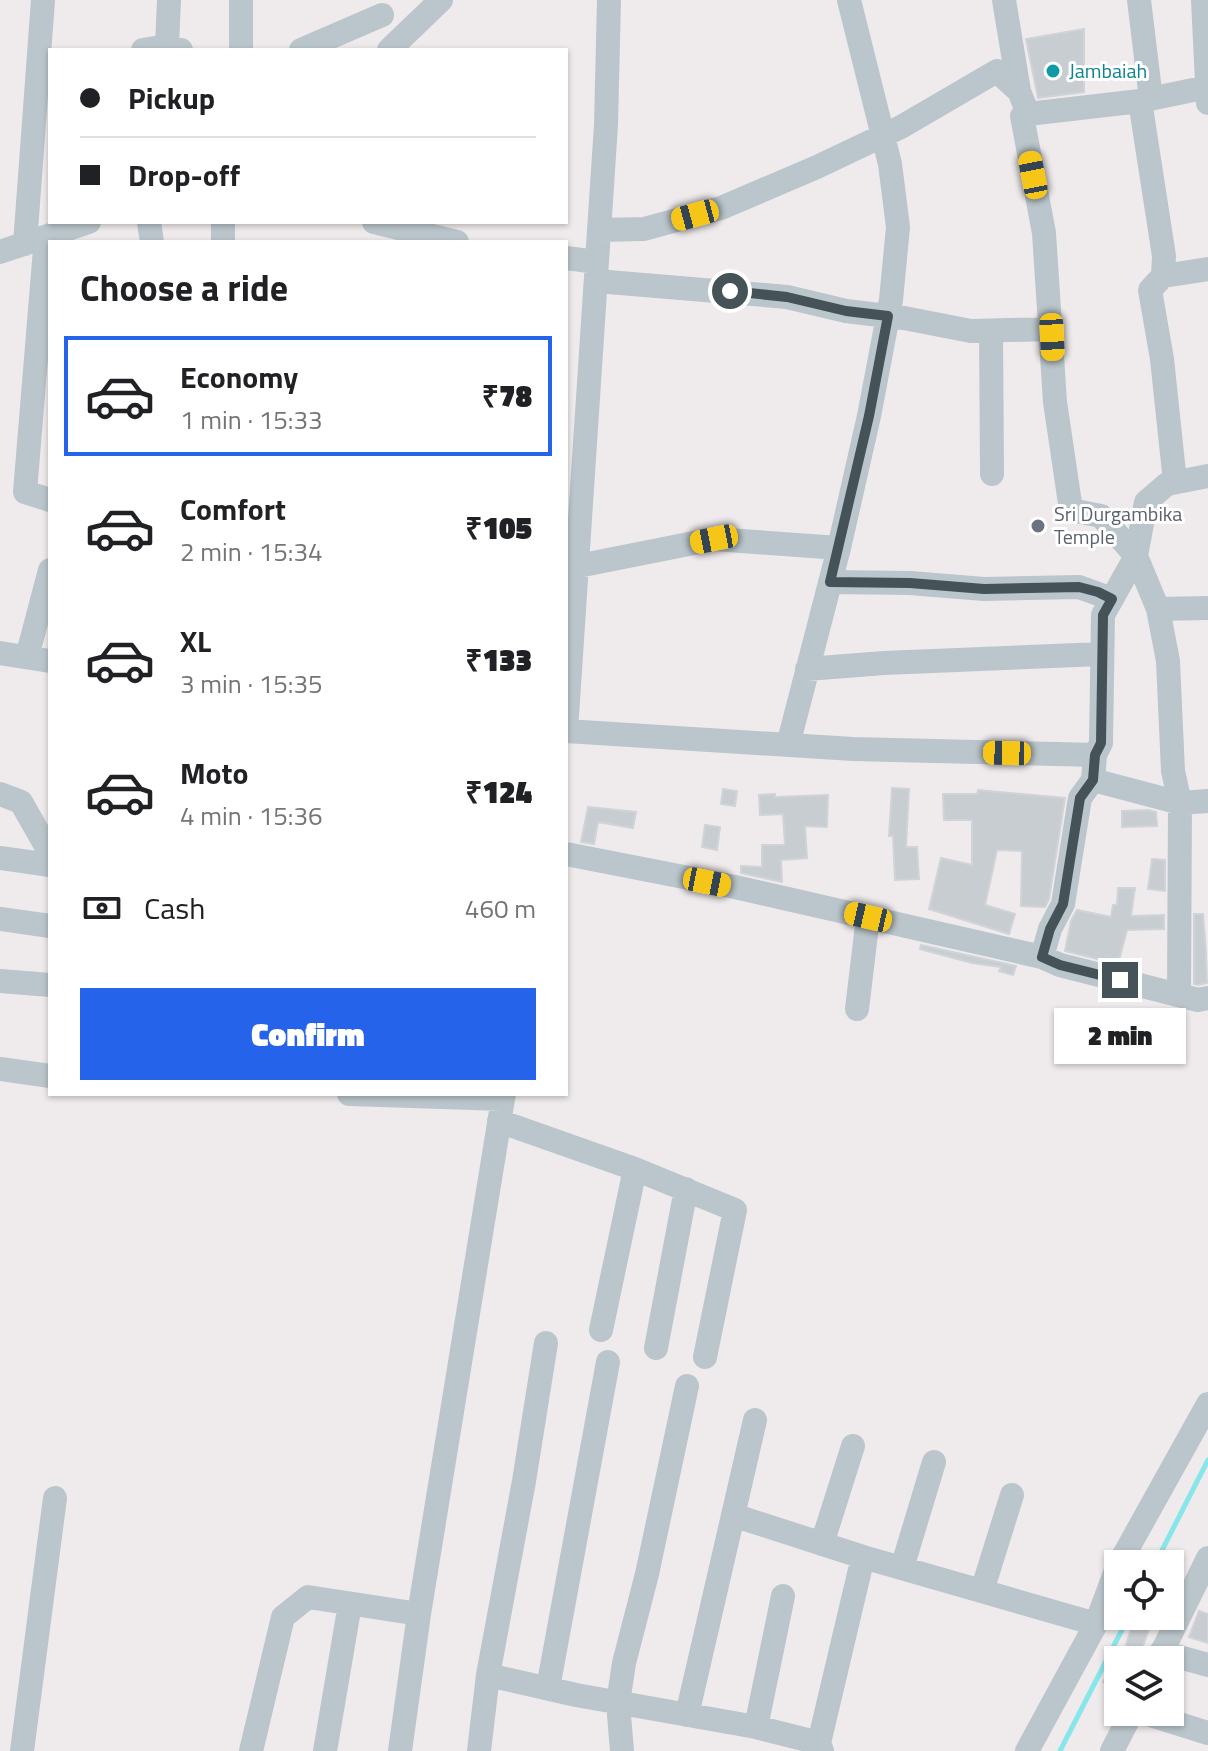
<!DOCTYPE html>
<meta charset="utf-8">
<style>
:root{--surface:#fff;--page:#f6f6f6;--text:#202124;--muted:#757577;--line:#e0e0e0;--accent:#2563eb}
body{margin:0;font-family:"Titillium Web",sans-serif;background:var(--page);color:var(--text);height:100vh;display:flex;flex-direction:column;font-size:30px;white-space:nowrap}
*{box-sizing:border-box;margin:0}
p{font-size:26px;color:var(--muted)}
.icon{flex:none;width:44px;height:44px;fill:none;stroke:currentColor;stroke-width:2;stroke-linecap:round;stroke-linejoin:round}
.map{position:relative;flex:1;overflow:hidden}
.sheet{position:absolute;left:48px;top:240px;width:520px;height:856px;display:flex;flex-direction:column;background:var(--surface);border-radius:0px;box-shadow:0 2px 6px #0004}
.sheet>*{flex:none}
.hud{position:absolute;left:48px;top:48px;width:520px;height:176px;border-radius:0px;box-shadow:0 2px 6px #0004;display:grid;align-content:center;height:176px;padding:0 32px;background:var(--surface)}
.buttons{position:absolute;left:1104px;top:1550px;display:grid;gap:16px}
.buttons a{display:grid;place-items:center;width:80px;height:80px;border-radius:0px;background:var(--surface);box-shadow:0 2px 6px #0004;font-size:40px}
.end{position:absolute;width:36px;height:36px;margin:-18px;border:10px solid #455358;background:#fff;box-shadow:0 0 0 4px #fff}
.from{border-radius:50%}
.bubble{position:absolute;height:56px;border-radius:0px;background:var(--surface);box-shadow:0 2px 6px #0004;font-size:26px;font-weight:800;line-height:56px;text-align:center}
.car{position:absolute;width:24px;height:48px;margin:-24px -12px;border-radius:10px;box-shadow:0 0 6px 2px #0007;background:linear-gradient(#f5c518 24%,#345 0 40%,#f5c518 0 76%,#345 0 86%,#f5c518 0)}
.hud b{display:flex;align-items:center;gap:28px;height:76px;font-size:30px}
.hud b+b{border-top:2px solid var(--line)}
.hud i{width:20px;height:20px;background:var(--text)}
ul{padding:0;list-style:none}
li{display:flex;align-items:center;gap:24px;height:120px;margin:0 16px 12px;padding:0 16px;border:4px solid transparent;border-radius:0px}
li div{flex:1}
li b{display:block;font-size:30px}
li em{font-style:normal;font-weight:800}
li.current{border-color:var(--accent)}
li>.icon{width:72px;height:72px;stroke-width:1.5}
h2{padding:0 32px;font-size:36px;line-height:96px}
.pay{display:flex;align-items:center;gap:20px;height:88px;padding:0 32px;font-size:30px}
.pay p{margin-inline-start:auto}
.action{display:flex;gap:16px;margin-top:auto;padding:16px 32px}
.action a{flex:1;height:92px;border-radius:0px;background:var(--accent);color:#fff;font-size:32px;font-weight:800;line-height:92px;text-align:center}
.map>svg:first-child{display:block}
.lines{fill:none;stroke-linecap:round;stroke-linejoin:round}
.stream{stroke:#87e6e9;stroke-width:5}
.building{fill:#c8cdd1;stroke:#d0d3d7;stroke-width:2}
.minor{stroke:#bac6cb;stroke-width:24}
.route{stroke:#455358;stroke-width:10}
.culture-dot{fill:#0f9aa8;stroke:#fff;stroke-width:3}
.worship-dot{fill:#6b7280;stroke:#fff;stroke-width:3}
.labels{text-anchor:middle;stroke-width:6;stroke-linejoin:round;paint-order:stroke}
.culture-label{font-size:20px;fill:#0d838f;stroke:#fff;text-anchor:start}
.worship-label{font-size:20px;fill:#5b616d;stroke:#fff;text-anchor:start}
</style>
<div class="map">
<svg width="1208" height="1751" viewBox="0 0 1208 1751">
<rect width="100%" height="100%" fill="#efebec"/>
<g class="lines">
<path class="stream" d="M1155,1564l53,-104
M1060,1751l69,-135"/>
</g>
<path class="building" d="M1084,29v63l-46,6 -12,-59z
M892,788l17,1 -3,58h11l2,32 -24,1 -2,-44h-4z
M723,789l14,2 -2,15 -14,-2z
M978,790l87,8 -16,101 -4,8 -24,-1 1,-55 -25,-1 -12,55 30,9 -6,20 -80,-25 12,-51 31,7v-45h-28l-1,-26h34z
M775,794v3l53,-2 -1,32 -22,-1 2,32 -26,2 1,22 -41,-9v-7l21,1v-22h23l-2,-31 -23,1 -1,-20z
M588,807l48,5 -3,16 -35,-6 -4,22 -13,-2z
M1148,810l8,2 1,14 -35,1v-16z
M705,825l15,2 -3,23 -15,-3z
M1152,859l13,1v31l-17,-2z
M1118,888h17l-4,28 33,-1v14l-37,1 -9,34 -53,-13 6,-30 6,-11 34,7 2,-12h4z
M1194,914h9l3,38 1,31 -9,2 -4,-1z
M921,945l95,21 -3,9 -14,-4 2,-4 -29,-4 -52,-14z
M1199,1611l9,3v29l-19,-6z
M1135,1617l16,6 -13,37h-17z
M1118,1657v34l-15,-9z"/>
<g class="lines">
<path class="minor" d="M241,0v50
M609,0l-3,125 -40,606 287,18 242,6
M1004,0l15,91 9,23 -6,2 22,117 11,169 16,108 30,6 35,40
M1139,0l12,99
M1203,0l5,103
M167,46l2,-46
M143,50l24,-4 14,4
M301,50l81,-35
M389,50l52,-50
M1140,101l24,155 -1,20 -13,14 12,69 13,123
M1028,114l112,-13 53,-11h15
M149,222l3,20
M223,222v20
M374,222l83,20
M599,230l45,-1 77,-21 96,-41 84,-40 96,-56 22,20
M46,237l-21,255 25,8
M25,244l18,-244
M0,252l89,-30
M566,258l31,4
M1163,276l45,-7
M596,281l191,16 59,14 58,7 67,13 80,-2
M991,331l1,143
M1136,556l10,-54 21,-18 41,-8
M578,566l136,-27 125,9
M830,582l80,1 74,6 95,-2 33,12
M1158,609l50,-1
M0,653l50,8
M27,657l23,-87
M807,669l77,-6 217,-9
M788,745l51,-197 30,-132 22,-116 7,-73 -8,-63 -41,-164
M0,794l21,8 29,51
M566,854l169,33 307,70 18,8 138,35 10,-2
M0,858l50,7
M0,919l50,7
M1042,957l8,-28 13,-25 17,-106 13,-18
M0,981l50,4
M1179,995l1,-192 -7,-32 -5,-110 -10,-52 -22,-53 -33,59 -2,128 -6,12 -2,25 87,23 28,-2
M857,1009l11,-92
M0,1069l50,7
M349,1094l154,5 1,-5
M499,1121l136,48 100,41 -30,147
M601,1330l34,-161
M546,1343l-22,138 -36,194 88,20 180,32 63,16
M656,1348l30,-159
M733,1515l130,42 233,67
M822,1544l31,-98
M1119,1564l89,-160
M902,1568l32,-106
M982,1591l30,-96
M1161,1652l47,13
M1158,1660l50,-102
M548,1688l60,-326
M1141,1712l67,21
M687,1715l68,-295
M756,1727l27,-131
M22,1751l33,-253
M251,1751l32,-134 25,-20 111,17
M325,1751l25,-147
M400,1751l19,-137 84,-515
M479,1751l9,-76
M622,1751l-4,-48 6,-40 23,-89 40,-188
M822,1751l-3,-8 44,-186
M1027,1751l69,-127 22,-59
M1112,1751l20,-39"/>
</g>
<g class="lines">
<path class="route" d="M730,291l57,6 59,14 42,5 -19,100 -39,166 80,1 74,6 95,-2 19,5 14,7 -9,16 -2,128 -6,12 -2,25 -13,18 -17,106 -13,25 -8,28 18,8 60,15"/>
</g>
<circle class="culture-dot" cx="1053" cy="71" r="8"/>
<circle class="worship-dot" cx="1038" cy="526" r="8"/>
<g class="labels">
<g class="culture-label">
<text x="1069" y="78">Jambaiah</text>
</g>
<g class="worship-label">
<text x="1054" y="521">Sri Durgambika<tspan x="1054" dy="23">Temple</tspan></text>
</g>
</g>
</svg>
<div class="buttons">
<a><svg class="icon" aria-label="locate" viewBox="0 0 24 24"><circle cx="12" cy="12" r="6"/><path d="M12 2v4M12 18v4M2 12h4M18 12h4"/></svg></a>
<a><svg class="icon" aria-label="layers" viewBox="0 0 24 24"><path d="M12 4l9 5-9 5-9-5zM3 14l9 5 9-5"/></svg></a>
</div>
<i class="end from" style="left:730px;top:291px"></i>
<i class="end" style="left:1120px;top:980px"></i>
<div class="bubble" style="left:1054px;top:1008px;width:132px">2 min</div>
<i class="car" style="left:1033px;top:175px;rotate:349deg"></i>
<i class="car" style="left:695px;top:215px;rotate:255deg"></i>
<i class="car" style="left:1052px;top:337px;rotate:177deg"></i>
<i class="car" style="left:714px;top:539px;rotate:259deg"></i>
<i class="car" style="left:1007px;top:753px;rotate:271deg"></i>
<i class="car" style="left:707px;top:882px;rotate:101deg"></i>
<i class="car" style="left:868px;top:917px;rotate:283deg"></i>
<div class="hud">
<b><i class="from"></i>Pickup</b>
<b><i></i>Drop-off</b>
</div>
<section class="sheet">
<h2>Choose a ride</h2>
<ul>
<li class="current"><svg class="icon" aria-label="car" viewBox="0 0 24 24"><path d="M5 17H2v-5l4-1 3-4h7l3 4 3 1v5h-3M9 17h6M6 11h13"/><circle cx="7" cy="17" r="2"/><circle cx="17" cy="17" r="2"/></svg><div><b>Economy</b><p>1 min · 15:33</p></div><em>₹78</em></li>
<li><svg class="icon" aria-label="car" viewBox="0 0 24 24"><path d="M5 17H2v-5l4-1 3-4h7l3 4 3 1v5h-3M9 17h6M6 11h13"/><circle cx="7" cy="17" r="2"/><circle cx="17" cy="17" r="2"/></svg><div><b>Comfort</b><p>2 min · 15:34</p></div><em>₹105</em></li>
<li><svg class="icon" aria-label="car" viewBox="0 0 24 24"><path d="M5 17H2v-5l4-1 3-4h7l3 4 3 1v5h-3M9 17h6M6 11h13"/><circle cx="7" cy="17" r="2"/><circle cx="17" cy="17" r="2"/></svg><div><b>XL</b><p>3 min · 15:35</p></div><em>₹133</em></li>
<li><svg class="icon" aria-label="car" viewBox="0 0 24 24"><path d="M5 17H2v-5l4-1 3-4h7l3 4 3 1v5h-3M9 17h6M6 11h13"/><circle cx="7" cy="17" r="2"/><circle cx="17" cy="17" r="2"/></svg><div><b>Moto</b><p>4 min · 15:36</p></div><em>₹124</em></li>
</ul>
<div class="pay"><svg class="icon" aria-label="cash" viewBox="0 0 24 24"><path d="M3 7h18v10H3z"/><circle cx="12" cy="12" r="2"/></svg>Cash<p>460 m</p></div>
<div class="action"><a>Confirm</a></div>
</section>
</div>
